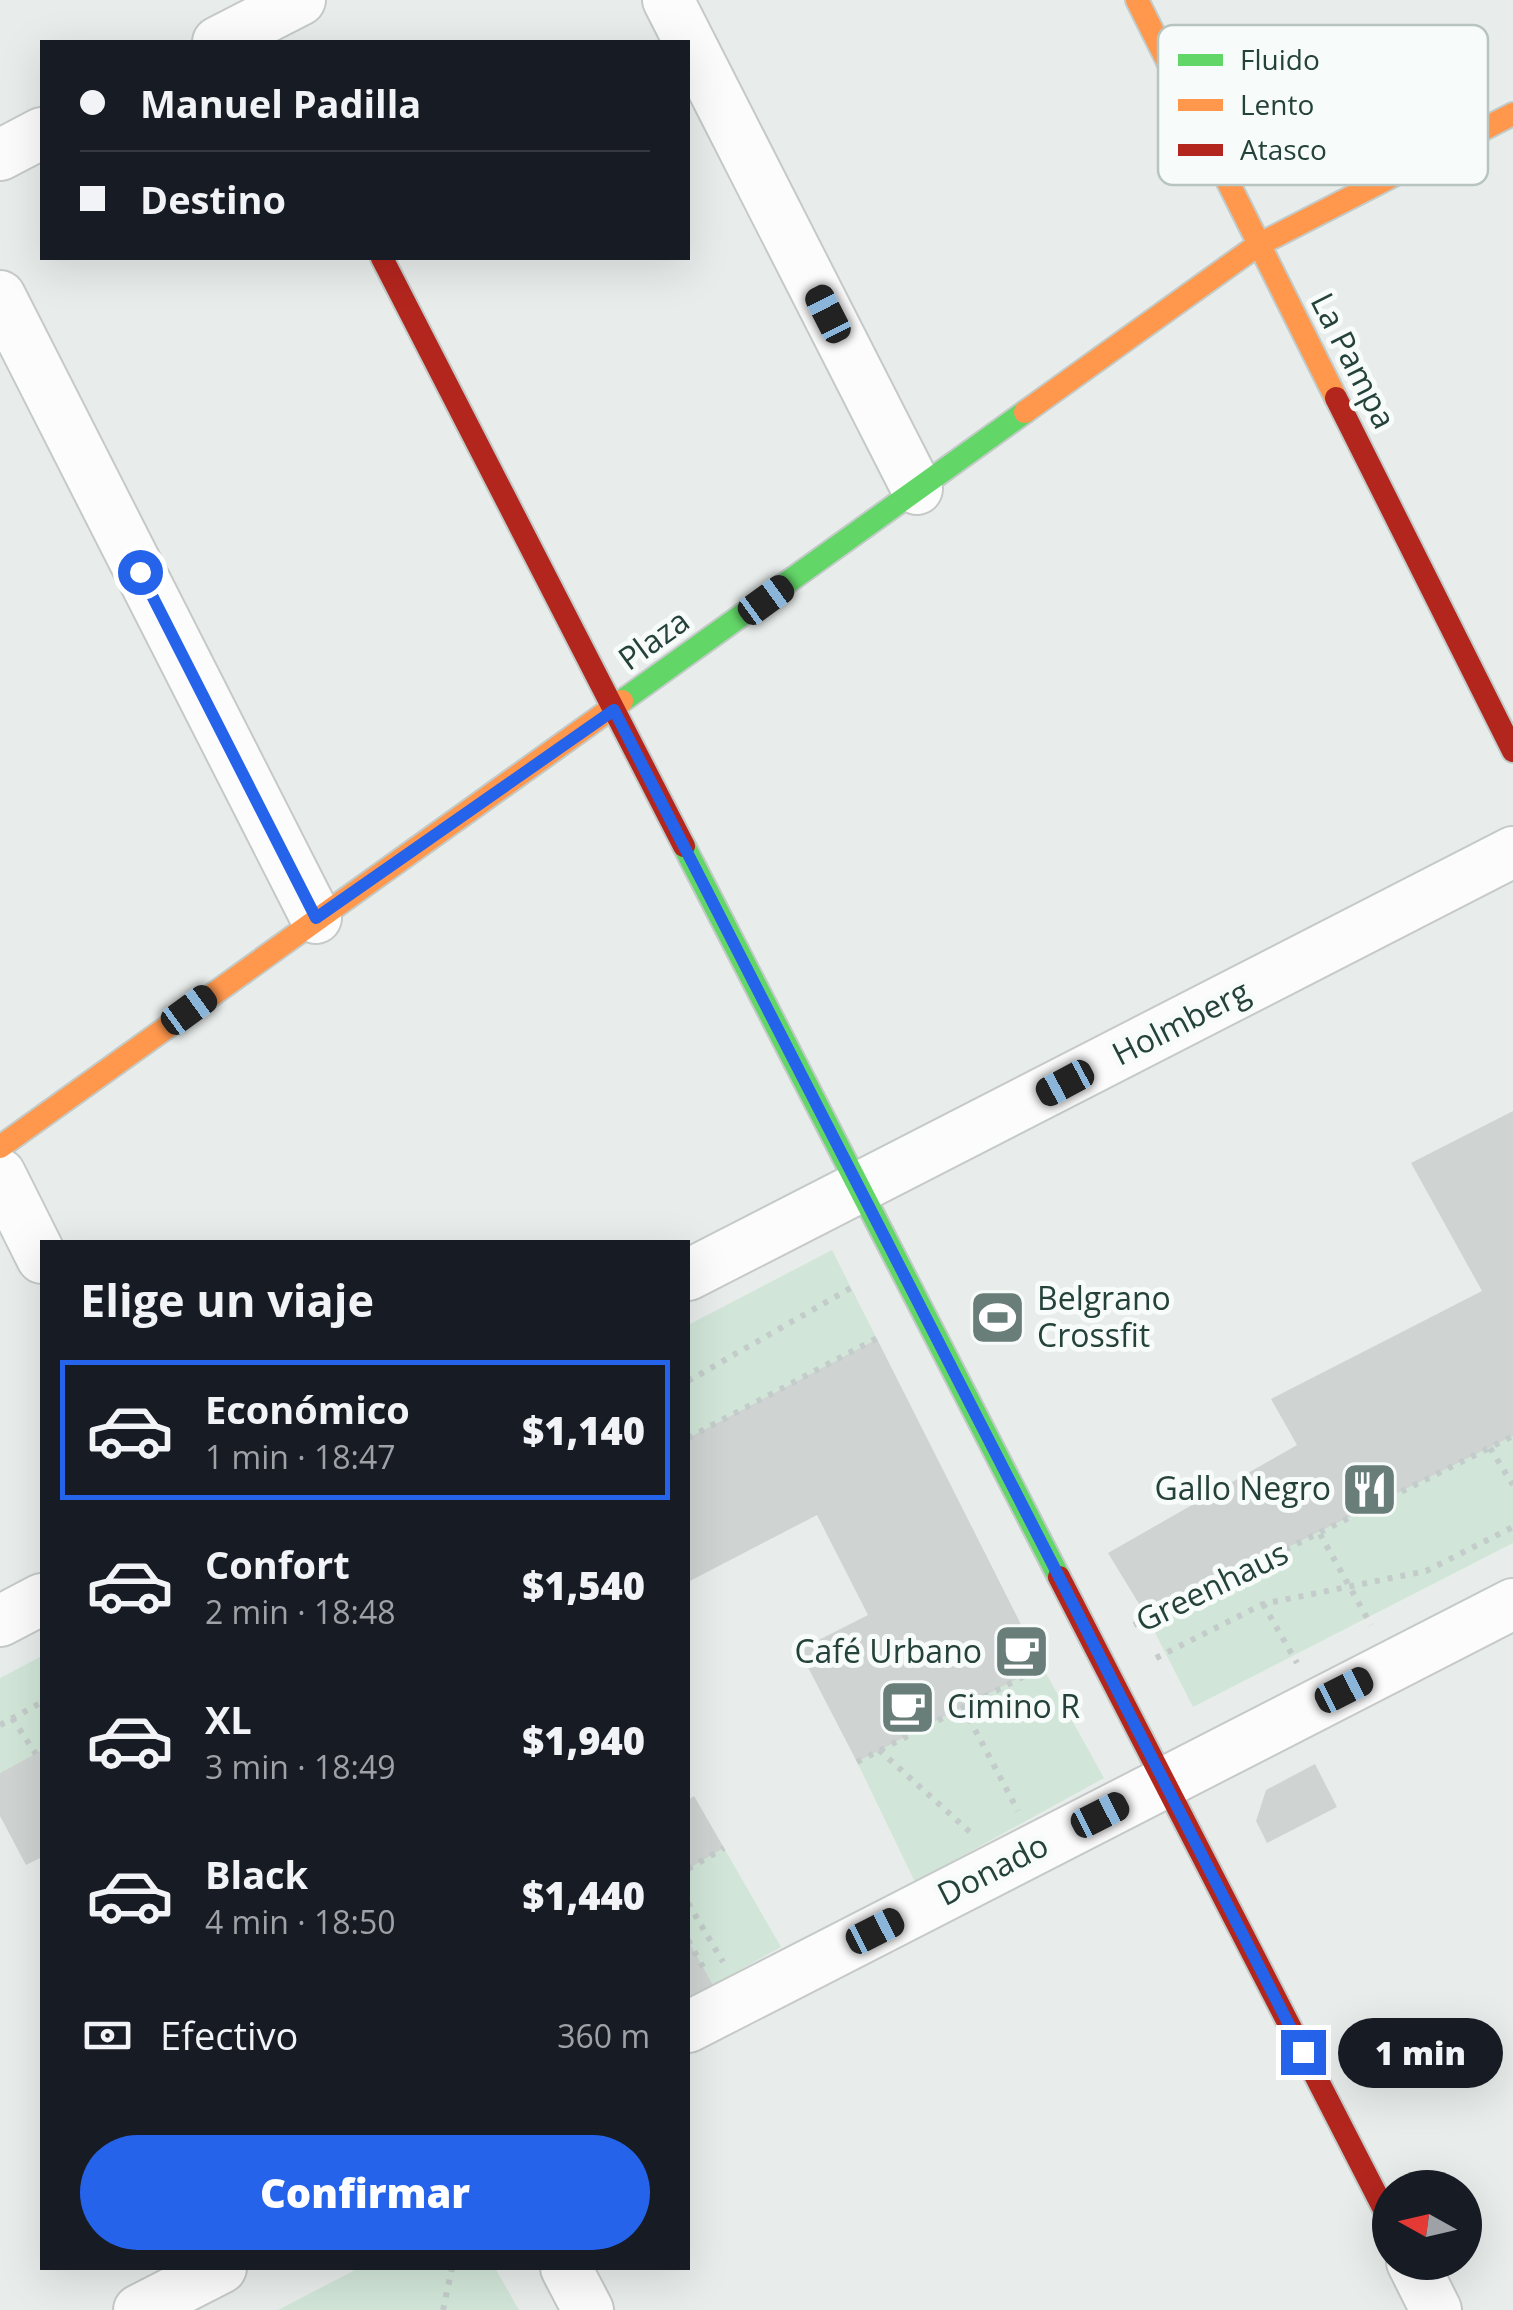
<!DOCTYPE html>
<html lang="es">
<meta charset="utf-8">
<style>
:root{--surface:#171b24;--page:#242831;--text:#f1f3f6;--muted:#9ea1a6;--line:#363941;--accent:#2563eb}
body{margin:0;font-family:"Open Sans",sans-serif;background:var(--page);color:var(--text);height:100vh;display:flex;flex-direction:column;font-size:38px;white-space:nowrap}
*{box-sizing:border-box;margin:0}
p{font-size:32px;color:var(--muted)}
.icon{flex:none;width:55px;height:55px;fill:none;stroke:currentColor;stroke-width:2;stroke-linecap:round;stroke-linejoin:round}
.map{position:relative;flex:1;overflow:hidden}
.drawer{position:absolute;left:40px;top:1240px;width:650px;height:1030px;display:flex;flex-direction:column;background:var(--surface);border-radius:0px;box-shadow:0 10px 40px #0002}
.drawer>*{flex:none}
.banner{position:absolute;left:40px;top:40px;width:650px;height:220px;border-radius:0px;box-shadow:0 10px 40px #0002;display:grid;align-content:center;height:220px;padding:0 40px;background:var(--surface)}
.needle{width:65px;rotate:278deg}
.fabs{position:absolute;left:1372px;top:2170px;display:grid;gap:20px}
.fabs a{display:grid;place-items:center;width:110px;height:110px;border-radius:50%;background:var(--surface);box-shadow:0 10px 40px #0002;font-size:50px}
.end{position:absolute;width:45px;height:45px;margin:-22px;border:12px solid #2563eb;background:#fff;box-shadow:0 0 0 5px #fff}
.from{border-radius:50%}
.bubble{position:absolute;height:70px;border-radius:35px;background:var(--surface);box-shadow:0 10px 40px #0002;font-size:32px;font-weight:800;line-height:70px;text-align:center}
.car{position:absolute;width:30px;height:60px;margin:-30px -15px;border-radius:12px;box-shadow:0 0 8px 2px #0007;background:linear-gradient(#222 24%,#8ab4d8 0 40%,#222 0 76%,#8ab4d8 0 86%,#222 0)}
.banner b{display:flex;align-items:center;gap:35px;height:95px;font-size:38px}
.banner b+b{border-top:2px solid var(--line)}
.banner i{width:25px;height:25px;background:var(--text)}
ul{padding:0;list-style:none}
li{display:flex;align-items:center;gap:30px;height:140px;margin:0 20px 15px;padding:0 20px;border:5px solid transparent;border-radius:0px}
li div{flex:1}
li b{display:block;font-size:38px}
li em{font-style:normal;font-weight:800}
li.current{border-color:var(--accent)}
li>.icon{width:90px;height:90px;stroke-width:1.5}
h2{padding:0 40px;font-size:45px;line-height:120px}
.pay{display:flex;align-items:center;gap:25px;height:110px;padding:0 40px;font-size:38px}
.pay p{margin-inline-start:auto}
.cta{display:flex;gap:20px;margin-top:auto;padding:20px 40px}
.cta a{flex:1;height:115px;border-radius:60px;background:var(--accent);color:#fff;font-size:40px;font-weight:800;line-height:115px;text-align:center}
.map>svg:first-child{display:block}
.green{fill:#d1e6d8}
.building{fill:#cfd4d2}
.lines{fill:none;stroke-linecap:round;stroke-linejoin:round}
.street-casing{stroke:#c5cac8;stroke-width:54}
.fast-casing{stroke:#c3cbc8;stroke-width:26}
.slow-casing{stroke:#c3cbc8;stroke-width:26}
.jam-casing{stroke:#c3cbc8;stroke-width:26}
.path{stroke:#c3ccca;stroke-width:6;stroke-dasharray:5 8;stroke-linecap:butt}
.street{stroke:#fcfcfc;stroke-width:50}
.fast{stroke:#63d668;stroke-width:22}
.slow{stroke:#ff974d;stroke-width:22}
.jam{stroke:#b3261e;stroke-width:22}
.route{stroke:#2563eb;stroke-width:12}
.labels{text-anchor:middle;stroke-width:10;stroke-linejoin:round;paint-order:stroke}
.street-label{font-size:32px;fill:#24423a;stroke:#f7fbf9}
.poi-label{font-size:32px;fill:#24423a;stroke:#f7fbf9;text-anchor:start}
.key{fill:#f7fbf9;stroke:#b8c4c0;stroke-width:2.5}
.key-label{font-size:28px;fill:#24423a}
</style>
<div class="map">
<svg width="1513" height="2310" viewBox="0 0 1513 2310">
<rect width="100%" height="100%" fill="#e8edeb"/>
<path class="green" d="M832,1250l45,89 -189,99v-113z
M1513,1436v107l-320,164 -46,-90z
M42,1656v94l-42,23v-95z
M1042,1666l62,112 -189,104 -58,-120z
M724,1848l57,99 -68,38 -25,-45v-71z
M359,2268h136l24,42h-241z"/>
<path class="building" d="M1513,1111v325l-366,181 -39,-64 189,-108 -26,-46 211,-108 -71,-128z
M877,1339l165,327 -185,96 -58,-112 69,-35 -51,-100 -129,67v-144z
M42,1750v107l-16,8 -26,-49v-43z
M1315,1764l22,43 -70,36 -11,-22 10,-31z
M694,1796l30,52 -36,21v-69z
M688,1940l25,45 -25,15z"/>
<g class="lines">
<defs>
<path id="street" d="M668,0l249,489
M218,42l82,-42
M0,155l42,-22
M0,296l316,622
M0,1174l42,84
M688,1275l825,-423
M0,1621l42,-22
M688,2027l825,-423
M1412,2262l24,48
M566,2268l22,42
M139,2310l82,-42"/>
<path id="fast" d="M622,701l403,-289
M684,846l375,731"/>
<path id="slow" d="M1137,0l199,398
M1025,412l233,-167 255,-131
M0,1147l622,-446"/>
<path id="jam" d="M382,258l302,588
M1336,398l177,353
M1059,1577l331,644"/>
</defs>
<use href="#street" class="street-casing"/>
<use href="#fast" class="fast-casing"/>
<use href="#slow" class="slow-casing"/>
<use href="#jam" class="jam-casing"/>
<path class="path" d="M688,1381l168,-96
M688,1438l193,-102
M1490,1448l23,37
M1320,1534l51,91
M1263,1604l34,59
M1134,1625l379,-189
M1156,1658l107,-54 163,-33 87,-44
M963,1707l55,104
M12,1718l24,36
M0,1725l42,-23
M879,1750l92,83
M857,1762l193,-99
M688,1869l36,-21
M688,1903l35,59
M688,1940l16,29
M443,2310l9,-42"/>
<use href="#street" class="street"/>
<use href="#fast" class="fast"/>
<use href="#slow" class="slow"/>
<use href="#jam" class="jam"/>
</g>
<g class="lines">
<path class="route" d="M140,572l176,346 298,-208 689,1342"/>
</g>
<defs>
<symbol id="stadium-square" viewBox="-11 -11 22 22"><rect x="-9" y="-9" width="18" height="18" rx="4" fill="#697e78" stroke="#f7fbf9"/><path d="M0-5a6.5 5 0 1 0 0 10a6.5 5 0 1 0 0-10ZM-3.5-1.8h7v3.6h-7Z" fill="#fff"/></symbol>
<symbol id="restaurant-square" viewBox="-11 -11 22 22"><rect x="-9" y="-9" width="18" height="18" rx="4" fill="#697e78" stroke="#f7fbf9"/><path d="M-5-6h1v4h1v-4h1v4h1v-4h1v5L-1.5 .5V6h-2V.5L-5-1ZM5-6V6H3V1.5H1.5Q1.5-4 5-6Z" fill="#fff"/></symbol>
<symbol id="cafe-square" viewBox="-11 -11 22 22"><rect x="-9" y="-9" width="18" height="18" rx="4" fill="#697e78" stroke="#f7fbf9"/><path d="M-5.5-4.5H6V0H3Q3 3.5 0 3.5H-2.5Q-5.5 3.5-5.5 0ZM3-3.2v2h1.7v-2ZM-6 4.5H4V6H-6Z" fill="#fff"/></symbol>
</defs>
<g fill-rule="evenodd">
<use href="#stadium-square" x="966" y="1286" width="63" height="63"/>
<use href="#restaurant-square" x="1338" y="1458" width="63" height="63"/>
<use href="#cafe-square" x="990" y="1620" width="63" height="63"/>
<use href="#cafe-square" x="876" y="1676" width="63" height="63"/>
</g>
<g class="labels">
<g class="street-label">
<text transform="translate(1353 361) rotate(63)" y="11">La Pampa</text>
<text transform="translate(654 640) rotate(-36)" y="11">Plaza</text>
<text transform="translate(1181 1023) rotate(-27)" y="11">Holmberg</text>
<text transform="translate(1212 1587) rotate(-26)" y="11">Greenhaus</text>
<text transform="translate(993 1870) rotate(-27)" y="11">Donado</text>
</g>
<g class="poi-label">
<text x="1037" y="1310">Belgrano<tspan x="1037" dy="37">Crossfit</tspan></text>
<text x="1331" y="1500" text-anchor="end">Gallo Negro</text>
<text x="982" y="1663" text-anchor="end">Café Urbano</text>
<text x="947" y="1718">Cimino R</text>
</g>
</g>
<rect x="1158" y="25" width="330" height="160" rx="15" class="key"/>
<rect x="1178" y="54" width="45" height="12" fill="#63d668"/>
<rect x="1178" y="99" width="45" height="12" fill="#ff974d"/>
<rect x="1178" y="144" width="45" height="12" fill="#b3261e"/>
<g class="key-label">
<text x="1240" y="70">Fluido</text>
<text x="1240" y="115">Lento</text>
<text x="1240" y="160">Atasco</text>
</g>
</svg>
<div class="fabs">
<a><svg class="needle" viewBox="-14 -14 28 28"><path d="M0-13l5 13h-10z" fill="#e53935"/><path d="M0 13l5-13h-10z" fill="#9ea1a6"/></svg></a>
</div>
<i class="end from" style="left:140px;top:572px"></i>
<i class="end" style="left:1303px;top:2052px"></i>
<div class="bubble" style="left:1338px;top:2018px;width:165px">1 min</div>
<i class="car" style="left:828px;top:314px;rotate:333deg"></i>
<i class="car" style="left:766px;top:600px;rotate:54deg"></i>
<i class="car" style="left:189px;top:1010px;rotate:54deg"></i>
<i class="car" style="left:1065px;top:1083px;rotate:242deg"></i>
<i class="car" style="left:1344px;top:1690px;rotate:63deg"></i>
<i class="car" style="left:1100px;top:1815px;rotate:63deg"></i>
<i class="car" style="left:875px;top:1931px;rotate:63deg"></i>
<div class="banner">
<b><i class="from"></i>Manuel Padilla</b>
<b><i></i>Destino</b>
</div>
<section class="drawer">
<h2>Elige un viaje</h2>
<ul>
<li class="current"><svg class="icon" aria-label="car" viewBox="0 0 24 24"><path d="M5 17H2v-5l4-1 3-4h7l3 4 3 1v5h-3M9 17h6M6 11h13"/><circle cx="7" cy="17" r="2"/><circle cx="17" cy="17" r="2"/></svg><div><b>Económico</b><p>1 min · 18:47</p></div><em>$1,140</em></li>
<li><svg class="icon" aria-label="car" viewBox="0 0 24 24"><path d="M5 17H2v-5l4-1 3-4h7l3 4 3 1v5h-3M9 17h6M6 11h13"/><circle cx="7" cy="17" r="2"/><circle cx="17" cy="17" r="2"/></svg><div><b>Confort</b><p>2 min · 18:48</p></div><em>$1,540</em></li>
<li><svg class="icon" aria-label="car" viewBox="0 0 24 24"><path d="M5 17H2v-5l4-1 3-4h7l3 4 3 1v5h-3M9 17h6M6 11h13"/><circle cx="7" cy="17" r="2"/><circle cx="17" cy="17" r="2"/></svg><div><b>XL</b><p>3 min · 18:49</p></div><em>$1,940</em></li>
<li><svg class="icon" aria-label="car" viewBox="0 0 24 24"><path d="M5 17H2v-5l4-1 3-4h7l3 4 3 1v5h-3M9 17h6M6 11h13"/><circle cx="7" cy="17" r="2"/><circle cx="17" cy="17" r="2"/></svg><div><b>Black</b><p>4 min · 18:50</p></div><em>$1,440</em></li>
</ul>
<div class="pay"><svg class="icon" aria-label="cash" viewBox="0 0 24 24"><path d="M3 7h18v10H3z"/><circle cx="12" cy="12" r="2"/></svg>Efectivo<p>360 m</p></div>
<div class="cta"><a>Confirmar</a></div>
</section>
</div>
